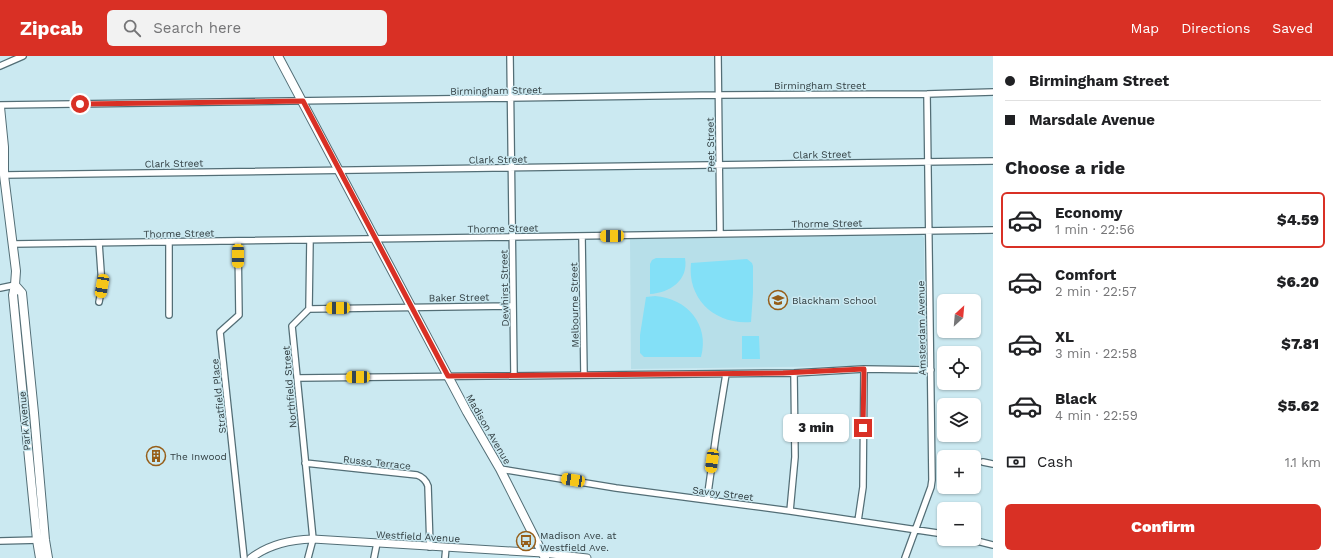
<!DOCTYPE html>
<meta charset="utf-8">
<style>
:root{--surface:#fff;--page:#f2f2f2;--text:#202124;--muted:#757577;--line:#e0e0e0;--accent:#d93025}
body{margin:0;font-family:"Work Sans",sans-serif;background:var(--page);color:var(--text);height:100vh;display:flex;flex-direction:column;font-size:15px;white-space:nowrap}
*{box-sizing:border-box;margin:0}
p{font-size:13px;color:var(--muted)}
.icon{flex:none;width:22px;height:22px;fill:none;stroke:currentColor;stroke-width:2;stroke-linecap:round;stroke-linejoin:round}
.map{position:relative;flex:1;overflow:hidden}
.details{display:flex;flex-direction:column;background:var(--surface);width:340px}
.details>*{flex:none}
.guide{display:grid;align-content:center;height:88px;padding:0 12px;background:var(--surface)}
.needle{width:26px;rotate:26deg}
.controls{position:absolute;left:937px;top:238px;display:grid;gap:8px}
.controls a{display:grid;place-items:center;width:44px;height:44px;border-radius:6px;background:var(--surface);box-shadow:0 1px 3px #0004;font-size:20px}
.end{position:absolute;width:18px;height:18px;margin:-9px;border:5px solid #d93025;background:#fff;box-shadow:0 0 0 2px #fff}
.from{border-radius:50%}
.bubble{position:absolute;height:28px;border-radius:6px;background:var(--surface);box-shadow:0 1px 3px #0004;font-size:13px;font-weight:800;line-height:28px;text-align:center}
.car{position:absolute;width:12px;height:24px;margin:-12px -6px;border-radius:5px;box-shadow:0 0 3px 1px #0007;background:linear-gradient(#f5c518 24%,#345 0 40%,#f5c518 0 76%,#345 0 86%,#f5c518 0)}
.guide b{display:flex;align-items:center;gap:14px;height:38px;font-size:15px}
.guide b+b{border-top:1px solid var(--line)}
.guide i{width:10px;height:10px;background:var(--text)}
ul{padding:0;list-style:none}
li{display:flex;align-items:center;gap:12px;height:56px;margin:0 8px 6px;padding:0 4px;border:2px solid transparent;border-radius:6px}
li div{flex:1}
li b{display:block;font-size:15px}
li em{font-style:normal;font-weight:800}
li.active{border-color:var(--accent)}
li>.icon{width:36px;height:36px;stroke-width:1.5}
h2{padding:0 12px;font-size:18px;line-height:48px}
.pay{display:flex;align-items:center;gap:10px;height:44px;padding:0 12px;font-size:15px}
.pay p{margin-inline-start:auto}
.cta{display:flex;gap:8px;margin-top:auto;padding:8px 12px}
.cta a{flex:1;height:46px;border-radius:6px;background:var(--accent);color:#fff;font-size:16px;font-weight:800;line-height:46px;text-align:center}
header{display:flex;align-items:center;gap:24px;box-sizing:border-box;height:56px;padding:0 20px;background:var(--accent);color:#fff}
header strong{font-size:19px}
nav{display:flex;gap:22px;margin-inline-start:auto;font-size:14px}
.search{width:280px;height:36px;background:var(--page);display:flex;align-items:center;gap:10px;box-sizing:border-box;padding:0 14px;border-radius:6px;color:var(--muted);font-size:15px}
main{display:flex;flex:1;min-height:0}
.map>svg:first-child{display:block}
.built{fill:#b7dfe9}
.green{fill:#83e0f7}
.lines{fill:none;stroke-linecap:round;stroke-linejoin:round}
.minor-casing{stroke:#536e76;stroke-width:8}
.tertiary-casing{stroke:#536e76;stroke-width:9}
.secondary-casing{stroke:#536e76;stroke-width:10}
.minor{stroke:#fff;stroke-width:5.5}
.tertiary{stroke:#fff;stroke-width:7}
.secondary{stroke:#fff;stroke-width:8}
.route{stroke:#d93025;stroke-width:5}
.labels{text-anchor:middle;stroke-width:3;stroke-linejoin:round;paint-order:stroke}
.street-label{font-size:10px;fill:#303d40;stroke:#cbe9f1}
.poi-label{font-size:10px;fill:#303d40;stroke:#cbe9f1;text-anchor:start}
</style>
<header>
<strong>Zipcab</strong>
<div class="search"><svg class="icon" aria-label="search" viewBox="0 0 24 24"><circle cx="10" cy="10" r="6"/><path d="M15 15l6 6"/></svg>Search here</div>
<nav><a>Map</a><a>Directions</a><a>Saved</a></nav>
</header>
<main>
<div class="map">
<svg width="993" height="502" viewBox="0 0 993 502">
<rect width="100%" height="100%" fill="#cbe9f1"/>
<path class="built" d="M922,179l2,3 1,124 -1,3 -293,4 -1,-130z"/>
<path class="green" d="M656,202h29c4,23 -16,35 -35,36v-30l2,-4z
M747,203l5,4 1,3v27l-2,29c-36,3 -64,-23 -60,-59z
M655,240c32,2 55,29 46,61h-57l-4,-4v-18l6,-38z
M742,280h17l1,23h-18z"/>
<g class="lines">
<defs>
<path id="minor" d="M510,0l4,319
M718,0l2,177
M0,10l23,-10
M0,49l719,-10 208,-1 66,-2
M4,119l989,-14
M582,180l2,139
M238,185l1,74 -19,17 24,226
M169,186v73
M99,187l3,43 -3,16
M13,188l980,-14
M0,232l15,-3
M309,253l204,-3
M298,322l496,-5 70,-4 67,1
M983,406l10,2
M305,407l112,12c6,2 9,5 11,11l2,61
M500,413l116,19 174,23 154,23
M707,444l9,-65 10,-61
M790,455l5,-54 -1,-84
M858,465l5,-34 1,-118
M969,483l24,6
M0,485l40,-1
M308,502l5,-19 -21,-213 17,-17 1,-69
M374,502l3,-15
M445,502l1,-11
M905,502l26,-71 1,-7 -5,-386"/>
<path id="tertiary" d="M251,502c19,-14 39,-18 62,-19l230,14 44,5"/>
<path id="secondary" d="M278,0l189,356 33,57 45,89
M0,51l4,40v28l12,96 -1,14 -2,10 24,245 3,18
M15,229l7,8 12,120 11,127 3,18"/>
</defs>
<use href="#minor" class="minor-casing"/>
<use href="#tertiary" class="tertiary-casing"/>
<use href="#secondary" class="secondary-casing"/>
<use href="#minor" class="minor"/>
<use href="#tertiary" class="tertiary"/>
<use href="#secondary" class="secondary"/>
</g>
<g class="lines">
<path class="route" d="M80,48l223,-3 145,275 335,-3 81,-4 -1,59"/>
</g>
<defs>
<symbol id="school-ring" viewBox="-11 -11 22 22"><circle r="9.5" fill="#cbe9f1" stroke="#965e19" stroke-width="1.5"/><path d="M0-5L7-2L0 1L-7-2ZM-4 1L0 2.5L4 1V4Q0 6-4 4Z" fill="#965e19"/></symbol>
<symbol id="building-ring" viewBox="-11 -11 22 22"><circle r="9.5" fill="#cbe9f1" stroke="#965e19" stroke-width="1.5"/><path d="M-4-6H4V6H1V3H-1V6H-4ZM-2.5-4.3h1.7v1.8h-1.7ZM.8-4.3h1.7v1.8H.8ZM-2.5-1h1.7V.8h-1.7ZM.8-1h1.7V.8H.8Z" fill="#965e19"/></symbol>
<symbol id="bus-ring" viewBox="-11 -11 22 22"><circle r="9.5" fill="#cbe9f1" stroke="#965e19" stroke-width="1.5"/><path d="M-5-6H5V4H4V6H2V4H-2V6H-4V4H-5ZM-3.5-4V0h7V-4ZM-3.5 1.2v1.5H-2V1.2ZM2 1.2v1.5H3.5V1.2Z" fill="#965e19"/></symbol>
</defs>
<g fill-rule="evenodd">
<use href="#school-ring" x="767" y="233" width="22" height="22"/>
<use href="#building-ring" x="145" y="389" width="22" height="22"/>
<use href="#bus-ring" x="515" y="474" width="22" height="22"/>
</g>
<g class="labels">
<g class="street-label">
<text x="820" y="33">Birmingham Street</text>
<text transform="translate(496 34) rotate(-1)" y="4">Birmingham Street</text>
<text transform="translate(710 89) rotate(-91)" y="4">Peet Street</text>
<text transform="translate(822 98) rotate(-1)" y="4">Clark Street</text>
<text transform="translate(498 103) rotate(-1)" y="4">Clark Street</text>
<text transform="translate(174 107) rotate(-1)" y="4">Clark Street</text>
<text transform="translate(827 167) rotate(-1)" y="4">Thorme Street</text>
<text transform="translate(503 172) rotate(-1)" y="4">Thorme Street</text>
<text transform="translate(179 177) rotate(-1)" y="4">Thorme Street</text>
<text transform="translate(504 232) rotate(-91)" y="4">Dewhirst Street</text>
<text transform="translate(459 241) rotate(-1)" y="4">Baker Street</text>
<text transform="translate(574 249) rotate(-91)" y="4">Melbourne Street</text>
<text transform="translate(921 272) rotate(-91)" y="4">Amsterdam Avenue</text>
<text transform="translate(289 331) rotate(-95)" y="4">Northfield Street</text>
<text transform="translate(218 340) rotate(-96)" y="4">Stratfield Place</text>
<text transform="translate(24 365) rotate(-95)" y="4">Park Avenue</text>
<text transform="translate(489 373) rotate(60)" y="4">Madison Avenue</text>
<text transform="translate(377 406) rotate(6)" y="4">Russo Terrace</text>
<text transform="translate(723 437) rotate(7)" y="4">Savoy Street</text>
<text transform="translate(418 480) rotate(3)" y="4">Westfield Avenue</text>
</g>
<g class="poi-label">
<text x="792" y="248">Blackham School</text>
<text x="170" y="404">The Inwood</text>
<text x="540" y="483">Madison Ave. at<tspan x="540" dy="12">Westfield Ave.</tspan></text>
</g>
</g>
</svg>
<div class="controls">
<a><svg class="needle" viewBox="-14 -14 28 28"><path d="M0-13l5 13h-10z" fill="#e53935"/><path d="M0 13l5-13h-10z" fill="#757577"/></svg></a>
<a><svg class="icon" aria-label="locate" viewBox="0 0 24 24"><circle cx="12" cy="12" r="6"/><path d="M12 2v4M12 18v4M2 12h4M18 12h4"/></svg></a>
<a><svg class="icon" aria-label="layers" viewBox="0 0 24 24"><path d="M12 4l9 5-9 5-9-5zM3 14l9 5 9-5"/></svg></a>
<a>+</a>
<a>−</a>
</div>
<i class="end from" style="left:80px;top:48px"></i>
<i class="end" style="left:863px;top:372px"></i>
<div class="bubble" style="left:783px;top:358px;width:66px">3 min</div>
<i class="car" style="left:612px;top:180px;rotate:269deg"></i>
<i class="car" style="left:238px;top:200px;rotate:180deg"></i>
<i class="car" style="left:102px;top:230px;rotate:190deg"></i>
<i class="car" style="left:338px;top:252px;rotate:269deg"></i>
<i class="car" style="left:358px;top:321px;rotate:269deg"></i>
<i class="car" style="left:712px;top:405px;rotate:188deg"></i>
<i class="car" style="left:573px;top:424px;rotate:279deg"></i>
</div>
<section class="details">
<div class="guide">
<b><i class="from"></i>Birmingham Street</b>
<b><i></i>Marsdale Avenue</b>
</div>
<h2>Choose a ride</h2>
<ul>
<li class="active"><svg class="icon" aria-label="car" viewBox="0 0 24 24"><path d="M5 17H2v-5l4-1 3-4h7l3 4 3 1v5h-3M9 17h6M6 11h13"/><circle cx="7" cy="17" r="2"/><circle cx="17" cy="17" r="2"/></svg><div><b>Economy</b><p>1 min · 22:56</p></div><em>$4.59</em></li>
<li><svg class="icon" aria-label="car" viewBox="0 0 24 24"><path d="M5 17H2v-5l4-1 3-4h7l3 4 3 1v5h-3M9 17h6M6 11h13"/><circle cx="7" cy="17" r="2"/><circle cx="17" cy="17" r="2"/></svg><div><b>Comfort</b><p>2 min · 22:57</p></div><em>$6.20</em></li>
<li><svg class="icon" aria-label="car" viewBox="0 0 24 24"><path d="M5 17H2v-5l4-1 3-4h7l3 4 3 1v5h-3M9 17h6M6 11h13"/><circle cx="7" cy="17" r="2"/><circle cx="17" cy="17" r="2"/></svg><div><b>XL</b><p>3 min · 22:58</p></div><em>$7.81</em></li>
<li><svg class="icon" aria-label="car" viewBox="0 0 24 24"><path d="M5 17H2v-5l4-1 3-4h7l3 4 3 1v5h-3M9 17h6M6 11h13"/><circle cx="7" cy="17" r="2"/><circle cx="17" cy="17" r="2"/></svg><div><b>Black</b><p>4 min · 22:59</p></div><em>$5.62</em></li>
</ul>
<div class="pay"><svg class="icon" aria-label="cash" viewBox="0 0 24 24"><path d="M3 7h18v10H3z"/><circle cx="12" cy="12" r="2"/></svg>Cash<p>1.1 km</p></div>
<div class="cta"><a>Confirm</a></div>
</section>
</main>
